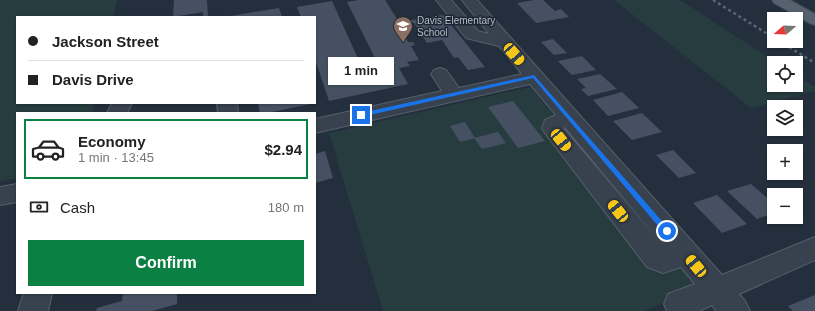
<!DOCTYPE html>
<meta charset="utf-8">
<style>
:root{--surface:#fff;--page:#f6f6f6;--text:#222;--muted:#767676;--line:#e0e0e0;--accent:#0b8043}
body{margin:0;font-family:Arial,sans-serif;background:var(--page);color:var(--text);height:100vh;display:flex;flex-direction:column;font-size:15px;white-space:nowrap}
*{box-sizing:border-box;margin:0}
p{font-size:13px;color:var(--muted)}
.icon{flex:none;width:22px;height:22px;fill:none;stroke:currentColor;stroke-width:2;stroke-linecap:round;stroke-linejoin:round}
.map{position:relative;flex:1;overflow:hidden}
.sheet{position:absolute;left:16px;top:112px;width:300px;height:182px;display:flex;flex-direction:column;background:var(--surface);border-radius:0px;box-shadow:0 1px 3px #0004}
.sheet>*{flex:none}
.top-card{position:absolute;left:16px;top:16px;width:300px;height:88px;border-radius:0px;box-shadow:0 1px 3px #0004;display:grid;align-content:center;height:88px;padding:0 12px;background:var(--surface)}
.needle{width:26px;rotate:251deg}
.fabs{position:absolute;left:767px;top:12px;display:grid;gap:8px}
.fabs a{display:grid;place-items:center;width:36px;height:36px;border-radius:0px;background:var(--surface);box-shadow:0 1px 3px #0004;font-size:20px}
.end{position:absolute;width:18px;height:18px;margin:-9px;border:5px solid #1a73e8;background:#fff;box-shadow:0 0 0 2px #fff}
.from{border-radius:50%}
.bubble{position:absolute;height:28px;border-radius:0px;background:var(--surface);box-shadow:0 1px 3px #0004;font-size:13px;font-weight:800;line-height:28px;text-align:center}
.car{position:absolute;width:12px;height:24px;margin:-12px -6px;border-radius:5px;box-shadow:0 0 3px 1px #0007;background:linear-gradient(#f5c518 24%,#345 0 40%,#f5c518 0 76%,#345 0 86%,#f5c518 0)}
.top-card b{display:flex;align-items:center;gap:14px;height:38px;font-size:15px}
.top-card b+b{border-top:1px solid var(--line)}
.top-card i{width:10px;height:10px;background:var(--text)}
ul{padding:7px 0 0;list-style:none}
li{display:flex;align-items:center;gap:12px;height:60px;margin:0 8px 6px;padding:0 4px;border:2px solid var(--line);border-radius:0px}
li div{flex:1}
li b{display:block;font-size:15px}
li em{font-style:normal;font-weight:800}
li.current{border-color:var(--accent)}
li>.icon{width:36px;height:36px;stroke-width:1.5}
.pay{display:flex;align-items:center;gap:10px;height:44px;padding:0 12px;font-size:15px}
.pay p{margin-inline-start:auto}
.button{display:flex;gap:8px;margin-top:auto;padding:8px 12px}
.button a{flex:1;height:46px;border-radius:0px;background:var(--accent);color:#fff;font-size:16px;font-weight:800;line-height:46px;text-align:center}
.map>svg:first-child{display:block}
.green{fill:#263c3f}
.building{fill:#455162}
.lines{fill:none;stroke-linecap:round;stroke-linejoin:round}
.minor-casing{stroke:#565f6c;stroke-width:2}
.major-casing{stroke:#414a57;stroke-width:2}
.minor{fill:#38414e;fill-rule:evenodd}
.major{fill:#56606e;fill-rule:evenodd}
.rail{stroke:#5a6575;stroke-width:2.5;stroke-dasharray:3 3;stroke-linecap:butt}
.route{fill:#1a73e8}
.labels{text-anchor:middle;stroke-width:3;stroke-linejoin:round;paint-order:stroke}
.far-poi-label{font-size:10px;fill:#b4bcc9;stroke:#1d2633;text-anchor:start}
</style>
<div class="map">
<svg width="815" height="311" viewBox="0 0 815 311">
<rect width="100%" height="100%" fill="#242f3e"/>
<path class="green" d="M0,0h117l-4,17h-96v86h77l-2,10h-75v65l-17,4z
M614,0h66l97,63h-3v22h22v-10l19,12v4l-64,17z
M530,87l169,202 -55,22h-261l-54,-178z"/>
<path class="building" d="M174,0h33l1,17h-5v-5l-30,5z
M358,0h27l14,22 44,-7 42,52 -17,3 -10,-13 -4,1 -12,-18 -15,3 -13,-20 -13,2 1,3h-2l8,14h5l2,3 -4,1 8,14 -12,2 3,4 -11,2 9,16 -79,17 -14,-42v-42h-14l-4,-10 35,-6 28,62 16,-3 -29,-58z
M534,0h9l12,11 6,-2 8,8 -33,6 -19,-20z
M279,8l3,9h-52v-1z
M553,39l14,14 -13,2 -13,-13z
M582,56l14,14 -24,5 -14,-14z
M600,74l17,15 -29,7 -7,-7 5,-1 -9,-9z
M622,92l17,16 -31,8 -15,-16z
M513,101l32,40 -27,7 -30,-41z
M258,103h53v1l-44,9h-7z
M642,113l20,19 -30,8 -19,-19z
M465,122l10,16 -15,4 -10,-16z
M498,132l8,11 -24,6 -8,-11z
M673,150l23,23 -17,5 -23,-23z
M325,151l8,27 -18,5v-29z
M751,184l23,20v9l-17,6 -30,-28z
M717,195l30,29 -25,9 -29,-30z
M123,293h54v11l-25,7h-56l1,-3 25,-7z
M815,295v16h-22l-5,-5z"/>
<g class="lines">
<defs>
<path id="minor" d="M436,0h15l27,31 11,3 -27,-34h15l245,275 93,-38v23l-76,34 6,7 5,10h-34l-4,-6 -13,6h-32l-3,-7 4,-10 27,-10 -14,-17 -18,6 -16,-6 -102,-134 -3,-5 3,-8 11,-5 -26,-31 -215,49v-14l127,-28 -11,-17 3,-4 6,-2 6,2 13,18 63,-14 -23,-28 -33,-8zM565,127l100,121 -102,-120z
M112,103h20l-5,10h-20z
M217,103h20l1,10h-20z
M17,184v18l-17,3v-18z
M24,293h28l-4,18h-30z"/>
<path id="major" d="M772,0h18l25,14v11l-6,-2 -35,-20z"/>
</defs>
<use href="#minor" class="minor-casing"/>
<use href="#major" class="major-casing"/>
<use href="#minor" class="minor"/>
<use href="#major" class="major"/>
<path class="rail" d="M713,0l61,38
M779,41l36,22"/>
</g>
<path class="route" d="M534,75l135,154v4h-5l-131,-155 -172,39 -3,-2 3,-2z"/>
<defs>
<symbol id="school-pin" viewBox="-11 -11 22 30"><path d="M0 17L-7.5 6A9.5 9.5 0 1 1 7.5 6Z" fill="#8d6e63" stroke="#1d2633"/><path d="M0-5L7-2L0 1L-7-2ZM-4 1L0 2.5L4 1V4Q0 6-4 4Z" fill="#fff"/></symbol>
</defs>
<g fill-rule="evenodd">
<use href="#school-pin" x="392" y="15" width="22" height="30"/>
</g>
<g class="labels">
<g class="far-poi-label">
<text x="417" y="24">Davis Elementary<tspan x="417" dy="12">School</tspan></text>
</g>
</g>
</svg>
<div class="fabs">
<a><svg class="needle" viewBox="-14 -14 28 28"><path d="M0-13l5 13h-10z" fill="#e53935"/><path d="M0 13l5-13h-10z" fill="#767676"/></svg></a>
<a><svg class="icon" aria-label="locate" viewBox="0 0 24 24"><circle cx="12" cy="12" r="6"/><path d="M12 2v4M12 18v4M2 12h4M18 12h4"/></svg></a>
<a><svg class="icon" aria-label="layers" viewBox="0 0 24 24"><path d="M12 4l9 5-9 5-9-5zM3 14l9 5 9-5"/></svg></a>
<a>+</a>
<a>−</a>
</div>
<i class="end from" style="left:667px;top:231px"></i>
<i class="end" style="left:361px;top:115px"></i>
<div class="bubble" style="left:328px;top:57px;width:66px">1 min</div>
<i class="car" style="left:514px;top:54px;rotate:139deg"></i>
<i class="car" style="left:561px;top:140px;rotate:141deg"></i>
<i class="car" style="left:618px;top:211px;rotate:321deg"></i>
<i class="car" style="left:696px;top:266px;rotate:320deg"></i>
<div class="top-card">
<b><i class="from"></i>Jackson Street</b>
<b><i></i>Davis Drive</b>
</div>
<section class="sheet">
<ul>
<li class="current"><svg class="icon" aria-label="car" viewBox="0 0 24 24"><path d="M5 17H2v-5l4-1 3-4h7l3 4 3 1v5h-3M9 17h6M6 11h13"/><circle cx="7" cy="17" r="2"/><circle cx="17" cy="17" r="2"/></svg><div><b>Economy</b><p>1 min · 13:45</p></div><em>$2.94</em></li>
</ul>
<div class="pay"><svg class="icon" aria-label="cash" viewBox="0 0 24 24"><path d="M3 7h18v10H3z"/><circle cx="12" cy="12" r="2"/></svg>Cash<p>180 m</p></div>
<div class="button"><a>Confirm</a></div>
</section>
</div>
